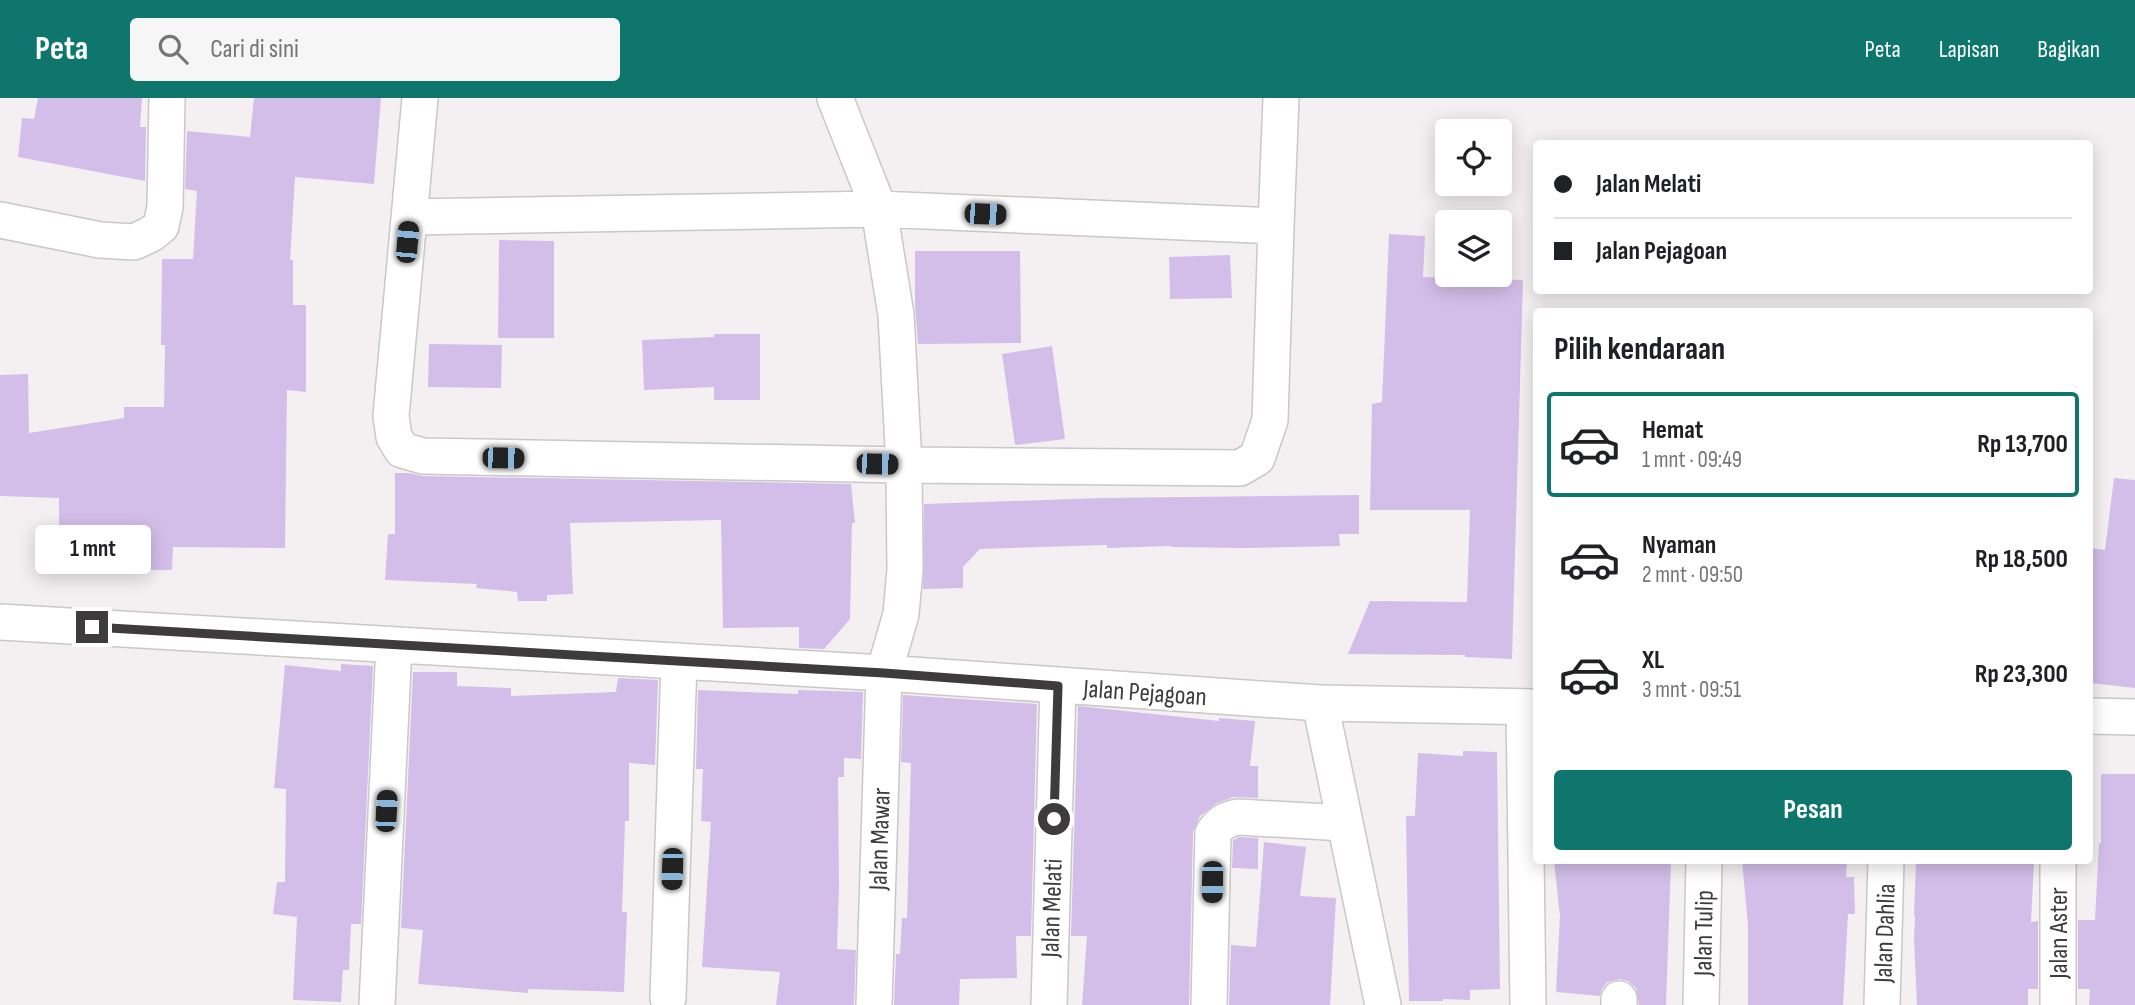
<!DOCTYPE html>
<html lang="id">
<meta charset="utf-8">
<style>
:root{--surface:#fff;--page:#f6f6f6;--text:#202124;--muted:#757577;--line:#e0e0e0;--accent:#0f766e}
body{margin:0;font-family:"Sofia Sans Condensed",sans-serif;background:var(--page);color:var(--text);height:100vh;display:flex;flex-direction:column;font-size:26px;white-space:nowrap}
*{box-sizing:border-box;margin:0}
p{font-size:23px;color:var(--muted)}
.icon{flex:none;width:38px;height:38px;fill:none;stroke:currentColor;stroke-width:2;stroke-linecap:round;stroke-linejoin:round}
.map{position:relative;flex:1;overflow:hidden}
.panel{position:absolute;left:1533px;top:210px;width:560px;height:556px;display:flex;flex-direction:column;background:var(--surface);border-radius:7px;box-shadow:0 4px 18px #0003}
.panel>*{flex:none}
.guide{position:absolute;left:1533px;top:42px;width:560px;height:154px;border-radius:7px;box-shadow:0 4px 18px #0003;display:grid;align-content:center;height:154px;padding:0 21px;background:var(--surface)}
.fabs{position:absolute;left:1435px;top:21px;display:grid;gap:14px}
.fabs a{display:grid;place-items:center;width:77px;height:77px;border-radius:7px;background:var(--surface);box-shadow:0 4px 18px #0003;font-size:35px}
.end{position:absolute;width:32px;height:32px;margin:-16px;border:9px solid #3d3b3c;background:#fff;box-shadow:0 0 0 4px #fff}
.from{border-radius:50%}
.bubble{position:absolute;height:49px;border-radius:7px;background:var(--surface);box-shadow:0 4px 18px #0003;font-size:23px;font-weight:700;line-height:49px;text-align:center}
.car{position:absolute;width:21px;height:42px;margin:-21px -10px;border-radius:9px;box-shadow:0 0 5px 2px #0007;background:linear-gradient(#222 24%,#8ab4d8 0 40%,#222 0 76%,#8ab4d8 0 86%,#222 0)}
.guide b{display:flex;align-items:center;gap:24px;height:66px;font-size:26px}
.guide b+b{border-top:2px solid var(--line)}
.guide i{width:18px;height:18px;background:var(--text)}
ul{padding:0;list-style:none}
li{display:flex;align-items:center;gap:21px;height:105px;margin:0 14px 10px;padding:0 7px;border:4px solid transparent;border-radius:7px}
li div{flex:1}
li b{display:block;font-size:26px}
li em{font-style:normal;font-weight:700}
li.on{border-color:var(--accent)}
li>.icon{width:63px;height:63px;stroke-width:1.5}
h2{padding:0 21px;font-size:32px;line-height:84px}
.action{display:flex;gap:14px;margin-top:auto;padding:14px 21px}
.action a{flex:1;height:80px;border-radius:7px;background:var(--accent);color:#fff;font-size:28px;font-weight:700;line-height:80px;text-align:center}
header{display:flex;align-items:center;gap:42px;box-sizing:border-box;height:98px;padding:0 35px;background:var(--accent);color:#fff}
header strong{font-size:33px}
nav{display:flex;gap:38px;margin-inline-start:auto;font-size:24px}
.search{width:490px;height:63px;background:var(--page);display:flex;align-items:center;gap:18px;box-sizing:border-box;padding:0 24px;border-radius:7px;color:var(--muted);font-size:26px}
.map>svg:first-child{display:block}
.building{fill:#d3bee9}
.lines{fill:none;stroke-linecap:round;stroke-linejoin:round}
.street-casing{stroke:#cac7c9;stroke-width:38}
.street{stroke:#fff;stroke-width:35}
.route{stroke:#3d3b3c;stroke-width:9}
.labels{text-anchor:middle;stroke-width:6;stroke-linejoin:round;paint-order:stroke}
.street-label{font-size:26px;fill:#3d3b3c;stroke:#fff}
</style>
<header>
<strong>Peta</strong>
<div class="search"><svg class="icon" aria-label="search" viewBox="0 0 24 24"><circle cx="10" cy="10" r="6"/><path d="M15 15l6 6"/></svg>Cari di sini</div>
<nav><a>Peta</a><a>Lapisan</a><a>Bagikan</a></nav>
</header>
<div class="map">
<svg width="2135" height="907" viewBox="0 0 2135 907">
<rect width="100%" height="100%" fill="#f4f0f2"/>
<path class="building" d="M38,0h104l-2,29h6l-1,54 -127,-24 4,-39 12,1z
M254,0h127l-7,86 -79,-7 -5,83h3v45h13v87l-19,-2 -2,158 -112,-1 -1,23h-113v-72l-59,-2v-121l28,-1 1,59 95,-15v-11h40l1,-62h-4l1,-86h31l4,-68 -12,-2 2,-58 63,6z
M1389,136l36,2 -2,41 100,3 -11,379 -47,-2v-2l-117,-1 22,-53 97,1 3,-92h-100l2,-106 10,-2z
M499,142l55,1v97h-56z
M915,153h105l1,92 -103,1 -3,-39z
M1230,157l2,43 -62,1 -1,-42z
M714,236h46v66h-46v-13l-70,3 -2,-50 72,-3z
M429,246l73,1 -1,43 -73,-1z
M1052,248l13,93 -50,6 -13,-91z
M395,375h13l15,3 428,8 4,39h-3l-2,96 -26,30 -25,-1v-21l-76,1 -2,-108 -151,3 3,71 -26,1v6h-29l-1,-9 -41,-4 1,-4 -92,-4 3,-46h7z
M2114,380l21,2v208l-45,-5v-135l15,2z
M1359,397v39h-20l1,12 -98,2 -71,-1v-1l-64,2v-3l-127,4 -17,18v21l-40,1 1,-85 177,-6z
M341,566l32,2 -12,258h-10l-2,46h-6l-2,32 -48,-2 4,-83 -24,-3 4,-32h8l1,-93 -12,-1 11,-123 56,6z
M413,574h44v14l54,2v8l105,-4 2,-14 40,2 -3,85 -26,-2v58h-4l-3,91h5l-3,80 -96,-3v4l-110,-9 5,-54 -22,-2z
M698,592l100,4v-4l65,2 -2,67 -17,-1v19h-6l1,109 -2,63 19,1 -2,55h-78l4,-33 -78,-5 9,-145 -10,-1 2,-52h-7z
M903,597l134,9 -6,232h-15l1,42 -57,1 -1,26h-65l2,-51h4l2,-36h5l4,-155 -10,-1z
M1078,608l141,15v-3l36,3 -5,45h8v32l-24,-1 -17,6 -17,13 -7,16 -4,173h-107l5,-69h-16z
M1463,653l34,1 3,237 -30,1v10l-27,-1v2h-34l-3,-185h9l3,-63 45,3z
M2101,676h34v231h-46l1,-16h-12v-69h17l4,-77h2z
M1239,739l19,1v31l-26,-1 1,-28z
M1264,744l42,5 -6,49 36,2 -6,107h-101l2,-60 25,2z
M1554,763h117l-5,144h-27l-3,-17 -8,-7 -8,-2 -12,3 -6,6 -2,8 -44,-4 4,-76z
M1742,763h105l-1,16h8l1,37h-7l-5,91h-95v-80z
M1916,763l118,1 -3,60 7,-1v68h-10v16h-111l-3,-66 1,-23h-1z"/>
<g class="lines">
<defs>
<path id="street" d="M835,0l44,111 17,106 8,150 1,105 -4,44 -17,59 -10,332
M409,119l470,-8 397,17 -6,194 -13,38 -17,10 -336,-3 -481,-9 -21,-6 -8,-13 -3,-21 29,-318
M0,122l100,20 34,2 17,-8 10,-8 4,-19 2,-109
M1276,128l5,-128
M0,524l884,51 436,30 216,4
M1320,605l63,302
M1524,609l4,298
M2090,618l45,1
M668,900l11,-337
M1619,901v6
M377,907l17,-360
M1049,907l9,-319
M1209,907l4,-172c7,-10 13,-14 25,-16l107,6
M1701,907l3,-144
M1882,907l4,-144
M2058,907v-144"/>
</defs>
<use href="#street" class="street-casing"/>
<use href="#street" class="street"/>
</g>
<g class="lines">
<path class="route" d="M92,529l792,46 174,13 -4,133"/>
</g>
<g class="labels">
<g class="street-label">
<text transform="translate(1145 594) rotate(4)" y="9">Jalan Pejagoan</text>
<text transform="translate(879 741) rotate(-88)" y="9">Jalan Mawar</text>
<text transform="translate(1051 810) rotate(-88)" y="9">Jalan Melati</text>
<text transform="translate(1703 835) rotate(-89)" y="9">Jalan Tulip</text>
<text transform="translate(1884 835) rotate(-88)" y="9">Jalan Dahlia</text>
<text transform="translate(2058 835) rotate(-90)" y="9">Jalan Aster</text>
</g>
</g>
</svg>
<div class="fabs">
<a><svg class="icon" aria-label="locate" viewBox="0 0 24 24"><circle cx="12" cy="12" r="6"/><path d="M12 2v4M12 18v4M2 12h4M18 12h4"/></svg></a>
<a><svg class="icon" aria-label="layers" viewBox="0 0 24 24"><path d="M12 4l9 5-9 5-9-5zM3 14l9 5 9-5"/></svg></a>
</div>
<i class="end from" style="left:1054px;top:721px"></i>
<i class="end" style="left:92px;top:529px"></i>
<div class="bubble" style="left:35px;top:427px;width:116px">1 mnt</div>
<i class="car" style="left:985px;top:116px;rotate:92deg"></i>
<i class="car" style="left:407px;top:144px;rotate:5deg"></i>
<i class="car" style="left:503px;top:360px;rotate:91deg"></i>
<i class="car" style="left:877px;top:366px;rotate:91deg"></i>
<i class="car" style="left:386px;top:713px;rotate:3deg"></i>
<i class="car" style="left:672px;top:771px;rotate:182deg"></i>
<i class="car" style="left:1212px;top:784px;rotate:181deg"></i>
<div class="guide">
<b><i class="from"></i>Jalan Melati</b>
<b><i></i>Jalan Pejagoan</b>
</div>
<section class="panel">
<h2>Pilih kendaraan</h2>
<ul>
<li class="on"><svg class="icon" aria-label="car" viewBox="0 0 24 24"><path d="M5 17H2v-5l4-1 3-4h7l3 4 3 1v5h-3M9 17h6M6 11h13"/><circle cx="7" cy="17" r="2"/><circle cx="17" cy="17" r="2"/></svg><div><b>Hemat</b><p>1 mnt · 09:49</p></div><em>Rp 13,700</em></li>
<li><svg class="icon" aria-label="car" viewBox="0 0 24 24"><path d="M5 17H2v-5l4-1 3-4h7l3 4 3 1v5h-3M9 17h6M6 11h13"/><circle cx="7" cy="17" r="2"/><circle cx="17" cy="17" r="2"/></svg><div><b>Nyaman</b><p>2 mnt · 09:50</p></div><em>Rp 18,500</em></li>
<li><svg class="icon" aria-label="car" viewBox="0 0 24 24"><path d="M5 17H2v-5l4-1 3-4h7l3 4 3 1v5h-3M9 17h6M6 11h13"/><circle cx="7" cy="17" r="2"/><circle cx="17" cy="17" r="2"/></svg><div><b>XL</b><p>3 mnt · 09:51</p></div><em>Rp 23,300</em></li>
</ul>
<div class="action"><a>Pesan</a></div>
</section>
</div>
